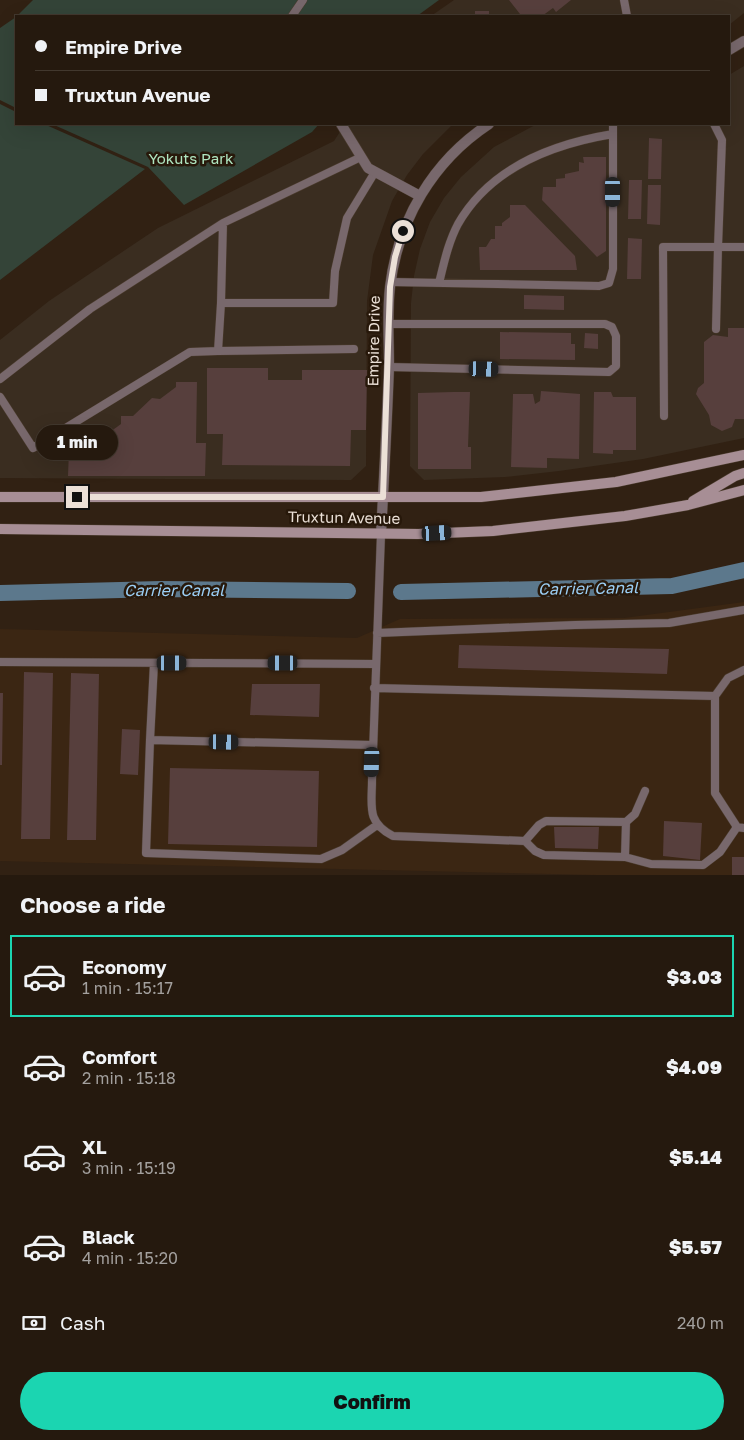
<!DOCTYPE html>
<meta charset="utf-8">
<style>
:root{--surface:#25190e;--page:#31261c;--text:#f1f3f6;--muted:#a3a09e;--line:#42382e;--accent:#1bd5b1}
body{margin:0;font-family:"Golos Text",sans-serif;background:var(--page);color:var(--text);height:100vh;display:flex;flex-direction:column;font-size:19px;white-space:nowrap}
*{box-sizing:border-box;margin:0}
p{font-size:16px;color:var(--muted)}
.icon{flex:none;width:28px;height:28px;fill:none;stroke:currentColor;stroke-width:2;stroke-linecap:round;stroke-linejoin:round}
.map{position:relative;height:875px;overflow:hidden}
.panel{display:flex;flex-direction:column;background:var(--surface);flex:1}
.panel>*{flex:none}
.banner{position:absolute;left:15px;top:15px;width:715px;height:110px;border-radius:0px;box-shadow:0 5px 20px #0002,0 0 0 1px var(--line);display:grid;align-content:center;height:110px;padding:0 20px;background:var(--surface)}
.end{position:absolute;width:22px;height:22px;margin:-11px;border:6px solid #ebe0d7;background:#111;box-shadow:0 0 0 2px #111}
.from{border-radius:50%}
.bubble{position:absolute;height:35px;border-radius:18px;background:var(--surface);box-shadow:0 5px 20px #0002,0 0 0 1px var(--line);font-size:16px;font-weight:800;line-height:35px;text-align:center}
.car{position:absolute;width:15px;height:30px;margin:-15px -8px;border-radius:6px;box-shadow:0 0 4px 1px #0007;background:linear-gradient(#222 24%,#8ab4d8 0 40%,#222 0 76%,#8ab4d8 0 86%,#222 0)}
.banner b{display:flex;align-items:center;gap:18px;height:48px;font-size:19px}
.banner b+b{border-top:1px solid var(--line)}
.banner i{width:12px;height:12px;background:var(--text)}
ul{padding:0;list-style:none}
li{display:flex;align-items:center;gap:15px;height:82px;margin:0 10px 8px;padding:0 10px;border:2px solid transparent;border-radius:0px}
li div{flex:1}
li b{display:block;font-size:19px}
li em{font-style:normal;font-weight:800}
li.selected{border-color:var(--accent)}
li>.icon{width:45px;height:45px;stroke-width:1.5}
h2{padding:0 20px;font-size:22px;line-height:60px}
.pay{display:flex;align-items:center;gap:12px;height:55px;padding:0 20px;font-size:19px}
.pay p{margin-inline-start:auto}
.action{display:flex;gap:10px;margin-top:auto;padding:10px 20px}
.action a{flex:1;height:58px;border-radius:30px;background:var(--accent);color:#111;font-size:20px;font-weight:800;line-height:58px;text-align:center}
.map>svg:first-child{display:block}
.commercial{fill:#3a2d20}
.built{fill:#3b2613}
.green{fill:#344438}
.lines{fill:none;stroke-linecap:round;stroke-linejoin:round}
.canal{stroke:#5c788c;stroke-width:16}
.building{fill:#573f3d}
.lane-casing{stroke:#4b3c2e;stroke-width:9}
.street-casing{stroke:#4b3c2e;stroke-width:11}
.secondary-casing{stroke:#4b3c2e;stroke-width:11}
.lane{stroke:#78686c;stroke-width:8}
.street{stroke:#78686c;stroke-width:10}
.secondary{stroke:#a78e95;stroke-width:10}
.route{stroke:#ebe0d7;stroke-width:6}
.labels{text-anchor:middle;stroke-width:5;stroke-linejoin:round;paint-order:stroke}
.park-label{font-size:15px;fill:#afe5c0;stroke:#27180a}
.street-label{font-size:15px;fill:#ebe0d7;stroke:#27180a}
.water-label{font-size:16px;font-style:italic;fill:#9bcef4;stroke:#27180a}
</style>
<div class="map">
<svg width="744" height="875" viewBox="0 0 744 875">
<rect width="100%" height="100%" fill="#312113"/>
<path class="commercial" d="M454,0h290v13l-15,12v-9h-298z
M744,66v372l-101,21 -84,12 -54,6 -81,3 -14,-14 1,-163 3,-27 6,-27 10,-27 14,-24 17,-21 33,-30 43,-23h192v-49z
M345,124h108l-30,30 -16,21 -15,26 -19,54 -6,46 -1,165 -15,14 -351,-2v-138l49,-39 109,-73 176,-87z"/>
<path class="built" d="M744,602v273h-148l-596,-14v-232l357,9 43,-19 224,-1z"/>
<path class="green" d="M33,0h406l-22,16h-400z
M16,17v91l-16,-8v-72z
M0,104l16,8v12h28l101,45 -145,111z
M52,124h267l-7,8 -128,73 -36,-38z"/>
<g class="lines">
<path class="canal" d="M401,592l271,-6 72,-16
M0,593l161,-4 187,2"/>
</g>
<path class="building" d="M509,0h62l-15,12 -3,-4 -11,8 -22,-2z
M475,11h14v5h-14z
M649,138l13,1 -1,40h-13z
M583,157h23v94l-9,6 -55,-57 1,-13h13v-8l9,-1v-4l14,-3v-9l5,1z
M629,180h13l-1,39h-13z
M648,185h13l-1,40 -13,-1z
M510,205h15l50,51 2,14h-97l-1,-23h7l5,-8h4v-13h7v-3l8,-6z
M628,238l14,1 -1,40h-14z
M524,295l40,1v14l-40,-1z
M728,328h16v91h-9l-3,8 -10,4 -11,-6 -2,-10 -13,-21 2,-6 6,-5v-41l9,-7 15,2z
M500,332l71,1v11h4v16l-75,-1z
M585,333l13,1v15l-14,-1z
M207,368h61v12h34v-10h65l-1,60h-15l-1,36 -128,-1 1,-31h-16z
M176,382h21l-1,61h10l-1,33h-137l1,-26h12l14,-11v-7h15l11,-8v-8h12l19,-18 8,1 16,-12z
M541,391l39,3 -1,65 -32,-1v10l-36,-1 2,-73h20l2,10 5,-3z
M453,392h17l-2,55h3v22h-53v-76z
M594,392h17l2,5h23v53h-23v4l-20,-1z
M459,645l210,4 -2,25 -209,-6z
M24,672l29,1 -3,166h-29z
M71,673l28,1 -3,166h-29z
M252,684h68l-1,33 -69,-2z
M0,693h3l-1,72h-2z
M122,729l18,1 -2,45 -18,-1z
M170,768l149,3 -2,76 -149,-3z
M664,821l38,2 -2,37 -37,-4z
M554,827h45l-1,22 -43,-1z
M732,857h12v18h-12z"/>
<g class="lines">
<defs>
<path id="lane" d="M624,0l3,16
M292,16l11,-16
M714,124l8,16 -4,107h26
M391,282l208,4 10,-3 4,-14v-145
M439,283c5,-20 9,-40 19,-59 32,-56 94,-80 155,-90
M221,303l2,-80 138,-66
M354,349l-136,2 3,-48h112l2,-32 12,-53 28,-46
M389,367l220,5 7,-6v-30l-4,-9 -7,-3h-216
M0,379l90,-70 133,-86
M0,397l33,51 157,-96 28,-1
M664,416l-1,-169h55l-2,82
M381,534l-9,246c0,26 -6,42 21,56l132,5 10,10 9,4 81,2 1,-35
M377,633l198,-8 94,-2 75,-13
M0,662l375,2
M154,663l-4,77 223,5
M744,670l-16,8 -13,18v97l22,34 7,1
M374,688l341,8
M150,740l-4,113 175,6 21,-9 35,-25
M525,841l14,-16 7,-4 80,1 9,-8 10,-23
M625,857l26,7 52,1 17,-13 17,-25"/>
<path id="street" d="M729,50l15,-9
M341,124l27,44 52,28
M381,534c3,-56 6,-111 8,-167 0,-27 -2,-54 1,-80 8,-67 43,-126 99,-163"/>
<path id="secondary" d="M0,497h481l135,-15 128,-27
M693,501l42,-25 9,-3
M0,529l418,5 75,-3 132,-15 63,-11 56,-15"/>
</defs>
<use href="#lane" class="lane-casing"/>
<use href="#street" class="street-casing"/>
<use href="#secondary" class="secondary-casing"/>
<use href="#lane" class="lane"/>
<use href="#street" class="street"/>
<use href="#secondary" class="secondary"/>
</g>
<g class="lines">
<path class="route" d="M77,497h306l7,-210 5,-30 8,-26"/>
</g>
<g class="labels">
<g class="park-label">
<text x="191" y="164">Yokuts Park</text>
</g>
<g class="street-label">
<text transform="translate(374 341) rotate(-89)" y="5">Empire Drive</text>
<text transform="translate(344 518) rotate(1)" y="5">Truxtun Avenue</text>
</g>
<g class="water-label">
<text transform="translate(588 588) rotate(-1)" y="6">Carrier Canal</text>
<text x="174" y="596">Carrier Canal</text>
</g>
</g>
</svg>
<i class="end from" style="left:403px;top:231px"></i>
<i class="end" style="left:77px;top:497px"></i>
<div class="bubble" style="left:36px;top:425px;width:82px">1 min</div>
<i class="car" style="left:613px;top:192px;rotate:180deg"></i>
<i class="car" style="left:484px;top:369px;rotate:92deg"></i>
<i class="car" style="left:437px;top:533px;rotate:87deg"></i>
<i class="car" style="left:172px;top:663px;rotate:90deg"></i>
<i class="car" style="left:283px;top:663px;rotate:270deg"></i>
<i class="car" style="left:224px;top:742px;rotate:91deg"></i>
<i class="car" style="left:372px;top:762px;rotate:182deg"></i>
<div class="banner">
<b><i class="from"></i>Empire Drive</b>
<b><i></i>Truxtun Avenue</b>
</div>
</div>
<section class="panel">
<h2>Choose a ride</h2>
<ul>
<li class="selected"><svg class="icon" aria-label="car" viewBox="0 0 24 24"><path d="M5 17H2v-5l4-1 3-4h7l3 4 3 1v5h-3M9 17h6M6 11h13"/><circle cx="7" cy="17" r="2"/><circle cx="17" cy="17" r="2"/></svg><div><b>Economy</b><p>1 min · 15:17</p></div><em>$3.03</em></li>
<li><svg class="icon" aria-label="car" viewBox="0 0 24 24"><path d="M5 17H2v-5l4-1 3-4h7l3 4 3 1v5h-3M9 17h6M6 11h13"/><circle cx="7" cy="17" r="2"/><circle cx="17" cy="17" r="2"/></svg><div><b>Comfort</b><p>2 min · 15:18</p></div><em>$4.09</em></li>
<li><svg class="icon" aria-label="car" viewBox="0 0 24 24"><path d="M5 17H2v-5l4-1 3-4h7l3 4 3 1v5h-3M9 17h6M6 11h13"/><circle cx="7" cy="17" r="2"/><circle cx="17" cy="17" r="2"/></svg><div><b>XL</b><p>3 min · 15:19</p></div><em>$5.14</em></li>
<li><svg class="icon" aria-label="car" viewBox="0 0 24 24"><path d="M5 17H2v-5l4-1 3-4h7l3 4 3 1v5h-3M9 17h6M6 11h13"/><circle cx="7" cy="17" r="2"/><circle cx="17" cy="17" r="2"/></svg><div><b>Black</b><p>4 min · 15:20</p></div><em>$5.57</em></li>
</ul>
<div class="pay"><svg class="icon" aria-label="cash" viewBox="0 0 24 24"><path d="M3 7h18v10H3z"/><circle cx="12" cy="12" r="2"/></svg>Cash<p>240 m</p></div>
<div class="action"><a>Confirm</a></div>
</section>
